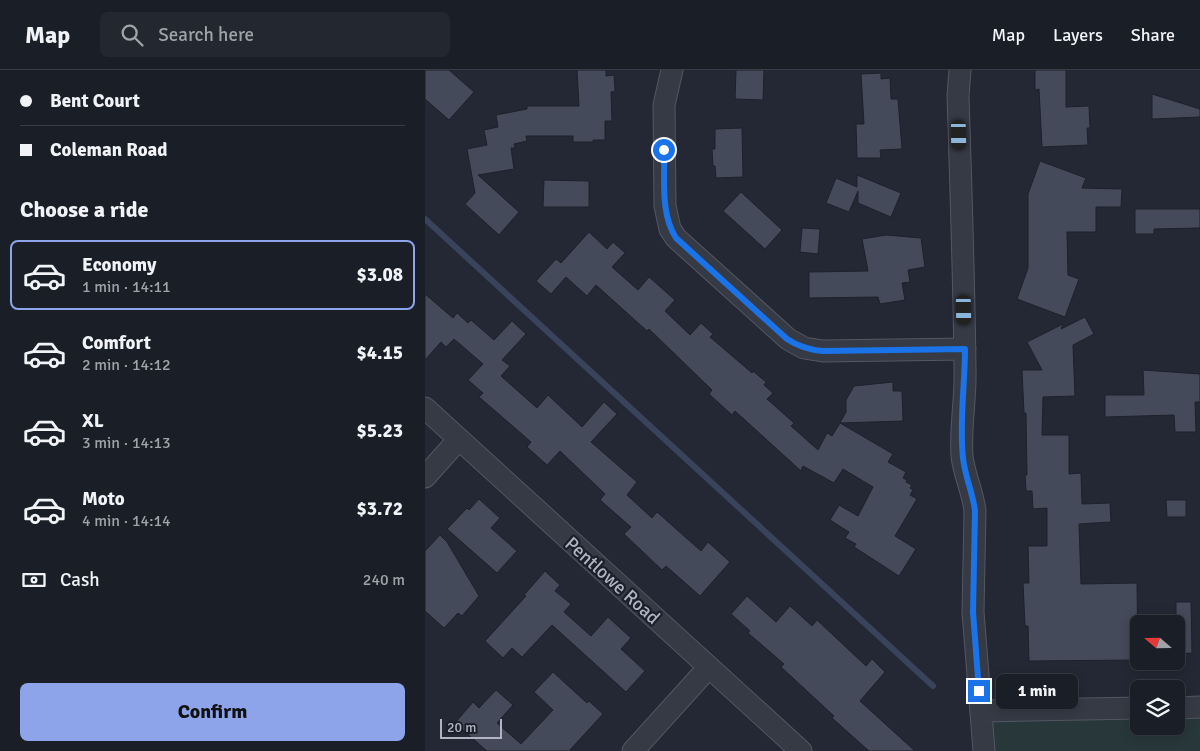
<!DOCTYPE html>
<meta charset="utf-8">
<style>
:root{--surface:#1a1e27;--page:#23272f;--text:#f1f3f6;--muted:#9fa2a7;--line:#383c44;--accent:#8da4ea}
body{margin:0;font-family:Signika,sans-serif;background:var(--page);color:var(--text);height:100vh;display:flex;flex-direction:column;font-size:19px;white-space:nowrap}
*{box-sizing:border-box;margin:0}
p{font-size:16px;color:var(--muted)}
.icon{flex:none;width:28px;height:28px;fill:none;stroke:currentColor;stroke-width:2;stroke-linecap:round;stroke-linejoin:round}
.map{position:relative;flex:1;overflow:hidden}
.details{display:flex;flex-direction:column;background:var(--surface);width:425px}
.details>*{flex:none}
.hud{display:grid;align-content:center;height:110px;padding:0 20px;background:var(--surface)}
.needle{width:32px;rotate:290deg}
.buttons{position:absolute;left:705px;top:545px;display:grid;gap:10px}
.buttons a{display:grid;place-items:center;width:55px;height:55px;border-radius:8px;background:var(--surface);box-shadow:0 2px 12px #0003,0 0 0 1px var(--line);font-size:25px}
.scale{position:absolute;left:15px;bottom:12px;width:62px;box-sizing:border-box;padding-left:5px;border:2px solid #b0b4c2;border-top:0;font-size:14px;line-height:18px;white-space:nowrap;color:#b0b4c2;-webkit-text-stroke:4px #1b1f2a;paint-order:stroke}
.end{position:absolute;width:22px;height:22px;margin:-11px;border:6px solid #1a73e8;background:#fff;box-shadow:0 0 0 2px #fff}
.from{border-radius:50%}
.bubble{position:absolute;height:35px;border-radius:8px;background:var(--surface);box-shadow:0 2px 12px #0003,0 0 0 1px var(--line);font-size:16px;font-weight:800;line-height:35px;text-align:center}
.car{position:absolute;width:15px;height:30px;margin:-15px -8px;border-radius:6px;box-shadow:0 0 4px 1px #0007;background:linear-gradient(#222 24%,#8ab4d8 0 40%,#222 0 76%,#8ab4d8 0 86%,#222 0)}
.hud b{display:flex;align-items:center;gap:18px;height:48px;font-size:19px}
.hud b+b{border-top:1px solid var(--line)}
.hud i{width:12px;height:12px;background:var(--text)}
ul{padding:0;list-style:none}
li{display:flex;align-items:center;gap:15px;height:70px;margin:0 10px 8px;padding:0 10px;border:2px solid transparent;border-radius:8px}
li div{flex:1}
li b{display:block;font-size:19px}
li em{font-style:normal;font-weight:800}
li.selected{border-color:var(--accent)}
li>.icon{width:45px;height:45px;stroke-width:1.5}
h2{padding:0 20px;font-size:22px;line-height:60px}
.pay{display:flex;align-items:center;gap:12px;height:55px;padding:0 20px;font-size:19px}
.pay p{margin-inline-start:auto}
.primary-button{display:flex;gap:10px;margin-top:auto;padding:10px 20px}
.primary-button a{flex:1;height:58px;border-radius:8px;background:var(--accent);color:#111;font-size:20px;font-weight:800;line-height:58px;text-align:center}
header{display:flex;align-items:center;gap:30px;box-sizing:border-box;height:70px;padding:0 25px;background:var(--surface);border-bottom:1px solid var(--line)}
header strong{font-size:24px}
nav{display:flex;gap:28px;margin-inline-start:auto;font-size:18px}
.search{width:350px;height:45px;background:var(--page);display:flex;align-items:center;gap:12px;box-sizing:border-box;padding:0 18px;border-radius:8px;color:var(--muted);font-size:19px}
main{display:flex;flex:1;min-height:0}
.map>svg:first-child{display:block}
.green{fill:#283739}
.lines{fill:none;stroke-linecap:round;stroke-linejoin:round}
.stream{stroke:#3a435c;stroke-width:6}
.building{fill:#444a59;stroke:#1d212c}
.minor-casing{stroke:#535763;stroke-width:23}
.minor{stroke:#363a45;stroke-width:21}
.route{stroke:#1a73e8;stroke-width:6}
.labels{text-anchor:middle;stroke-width:4.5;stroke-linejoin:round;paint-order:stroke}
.street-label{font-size:19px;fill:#b0b4c2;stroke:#1b1f2a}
</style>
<header>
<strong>Map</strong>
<div class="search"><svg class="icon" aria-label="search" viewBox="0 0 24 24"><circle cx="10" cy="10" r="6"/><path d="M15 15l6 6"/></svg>Search here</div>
<nav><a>Map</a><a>Layers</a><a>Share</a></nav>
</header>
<main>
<section class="details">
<div class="hud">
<b><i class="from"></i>Bent Court</b>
<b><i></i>Coleman Road</b>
</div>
<h2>Choose a ride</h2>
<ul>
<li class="selected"><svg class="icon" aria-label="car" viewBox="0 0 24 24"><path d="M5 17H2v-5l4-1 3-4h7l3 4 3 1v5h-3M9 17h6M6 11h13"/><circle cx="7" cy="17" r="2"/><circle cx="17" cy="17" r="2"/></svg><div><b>Economy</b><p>1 min · 14:11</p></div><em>$3.08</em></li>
<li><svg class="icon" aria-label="car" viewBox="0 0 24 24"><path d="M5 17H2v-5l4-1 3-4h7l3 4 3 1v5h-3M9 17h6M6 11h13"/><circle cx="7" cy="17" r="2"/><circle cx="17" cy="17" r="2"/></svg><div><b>Comfort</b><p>2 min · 14:12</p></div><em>$4.15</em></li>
<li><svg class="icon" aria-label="car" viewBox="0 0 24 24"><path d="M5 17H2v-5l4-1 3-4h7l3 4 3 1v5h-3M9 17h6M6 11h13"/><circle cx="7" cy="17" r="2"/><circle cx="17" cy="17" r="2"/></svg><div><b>XL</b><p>3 min · 14:13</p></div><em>$5.23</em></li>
<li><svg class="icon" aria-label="car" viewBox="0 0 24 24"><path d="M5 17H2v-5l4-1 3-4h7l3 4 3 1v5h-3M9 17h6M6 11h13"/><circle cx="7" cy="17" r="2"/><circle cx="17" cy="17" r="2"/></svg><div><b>Moto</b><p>4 min · 14:14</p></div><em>$3.72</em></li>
</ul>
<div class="pay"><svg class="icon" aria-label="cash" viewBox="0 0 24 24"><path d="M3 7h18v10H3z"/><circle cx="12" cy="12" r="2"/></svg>Cash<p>240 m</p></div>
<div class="primary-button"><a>Confirm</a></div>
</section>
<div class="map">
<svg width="775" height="681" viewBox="0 0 775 681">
<rect width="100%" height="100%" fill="#232834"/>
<path class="green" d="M775,637v44h-216l-3,-40 158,-3v18h37v-18z"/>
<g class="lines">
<path class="stream" d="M0,149l508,467"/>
</g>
<path class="building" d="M0,0h24l25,22 -25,28 -24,-21z
M152,0h29v6l8,-1 1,16 -4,1 1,29h-7v19h-12v2h-20v-6h-47l1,5 -13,3 1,4h-4l3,21 -36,6 41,37 -20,23 -34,-31 10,-11 -8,-44 20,-4 -3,-15 14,-3 -2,-12 31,-6v-3h52z
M311,0h28l-1,30 -28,-1z
M610,0h31v37l23,-1 1,22h-3l1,17 -46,2 -3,-58 -4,1z
M456,3v6l9,-1 1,21h7l4,50 -22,1 1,8h-24l-1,-34h8l-3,-50z
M727,24l48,15v8l-48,2z
M317,58l1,49 -27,1 -1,-12h-2l-1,-17h3v-20z
M615,91l46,17 -4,10 40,1 -1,18h-25v25h-29l1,43 11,4 -14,38 -48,-18 11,-31v-74z
M432,105l44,18 -10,24 -33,-14v-12l-9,21 -23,-9 10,-25 21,9z
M119,110l45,1v26h-46z
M316,122l41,38 -17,19 -42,-38z
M710,139h65v19l-46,1v5h-19z
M377,158l18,1 -2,25 -18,-2z
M164,162l18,17 6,-7 12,11 -13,14 26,23 11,-13 26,23 -10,11 25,24 11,-12 12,11 -3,3 42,36 1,-2 13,11 -2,3 9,8 -6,6 27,24 -3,3 27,24 9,-17 5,3 8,-13 53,31 -5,8 18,10 -3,6 4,2 -1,2 6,3 -2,3 3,2 -3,5 7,4 -22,37 21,13 -17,27 -45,-29 2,-3 -11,-6 4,-6 -19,-12 9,-15 19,11 15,-29 -30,-18 -9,14 -31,-17 -2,5 -66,-60 -3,4 -23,-21 3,-4 -63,-61 -2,2 -51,-46 -9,11 -21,-19 -15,17 -15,-13 20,-22 5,4z
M461,165l35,3 4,29 -17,3 2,12 -8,1 3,17 -25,4 -2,-7 -69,1v-26l59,-1 -6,-32z
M0,224l28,24 4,-5 11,10 3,-3 23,20 18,-19 14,13 -24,26 8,6 -9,10 36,32 11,-13 34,32 22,-25 13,12 -26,28 46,40 -10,13 25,23 5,-6 44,39 7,-9 22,20 -30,34 -34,-30 -4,4 -38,-36 7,-7 -31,-27 5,-6 -45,-43 -13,14 -20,-18 4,-5 -52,-45 4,-4 -15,-13 15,-16 -29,-25 -8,8 -5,-5 -16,18z
M660,247l9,17 -21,11 2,51 -32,1 -1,38h27v39l12,-1 1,31 28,-1 1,19 -32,2 2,60 56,-1 1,77 -109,1 -1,-35h-3l-2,-43h6l-1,-37h19v-38l-14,1 -1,-18h-6l-1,-16h2l-1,-62h-2l-2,-43h20l-15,-28 36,-18 -2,5z
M718,300l57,4v28h-5l1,30h-21l-1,-17 -69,2v-22h39z
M468,312v9h9l1,30 -63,2 6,-11v-12l8,-14z
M54,429l21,19 -9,10 26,23 -20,22 -50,-44 20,-21 2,2z
M741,430h20v17h-19z
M15,465l7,7 32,54 -17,20 -4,-3 -14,15 -19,-17v-60z
M120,501l15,14 -5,6 16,13 -7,8 27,24 17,-19 23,21 -10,11 24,22 -19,21 -74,-67 -30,32 -10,-9 -9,10 -18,-17 41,-45 -2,-1z
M322,526l29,26 14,-16 22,20 5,-6 49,46 6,-7 13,13 -25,29 55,50h-46l-37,-33 2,-2 -53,-49 3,-3 -36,-31 2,-2 -19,-17z
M751,532h15l1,51 -16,1z
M128,602l34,31 2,-2 14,13 -34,37h-82l-32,-28 18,-21 6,6 17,-18 17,15 -16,18 24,21 32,-34 -19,-18z"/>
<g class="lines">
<defs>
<path id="minor" d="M247,0l-8,35 1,101 5,23 6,9 112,101 16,9 19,3 142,-2
M535,0l-2,26c3,91 6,182 7,273 1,29 -5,58 -3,87 2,19 11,36 13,55l-2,101 11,139
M0,338l376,343
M0,407l34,-38
M751,638l24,-1
M556,641l158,-3
M208,681l76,-84"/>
</defs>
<use href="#minor" class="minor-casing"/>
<use href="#minor" class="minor"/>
</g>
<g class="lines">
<path class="route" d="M239,80c1,29 -4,63 12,88l111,101c12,8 23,11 36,12l142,-2c0,36 -6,73 -2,109 2,19 10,35 12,53l-2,101 6,79"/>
</g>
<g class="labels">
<g class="street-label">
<text transform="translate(188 510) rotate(42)" y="7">Pentlowe Road</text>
</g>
</g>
</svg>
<div class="buttons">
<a><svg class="needle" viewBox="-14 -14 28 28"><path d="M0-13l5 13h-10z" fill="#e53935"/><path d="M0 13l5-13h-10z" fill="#9fa2a7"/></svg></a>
<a><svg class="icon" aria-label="layers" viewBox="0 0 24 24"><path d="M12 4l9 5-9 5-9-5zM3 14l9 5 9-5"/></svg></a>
</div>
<div class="scale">20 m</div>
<i class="end from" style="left:239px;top:80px"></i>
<i class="end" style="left:554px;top:621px"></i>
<div class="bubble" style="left:571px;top:604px;width:82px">1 min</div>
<i class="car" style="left:534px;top:65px;rotate:179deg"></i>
<i class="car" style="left:539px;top:240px;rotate:179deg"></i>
</div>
</main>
